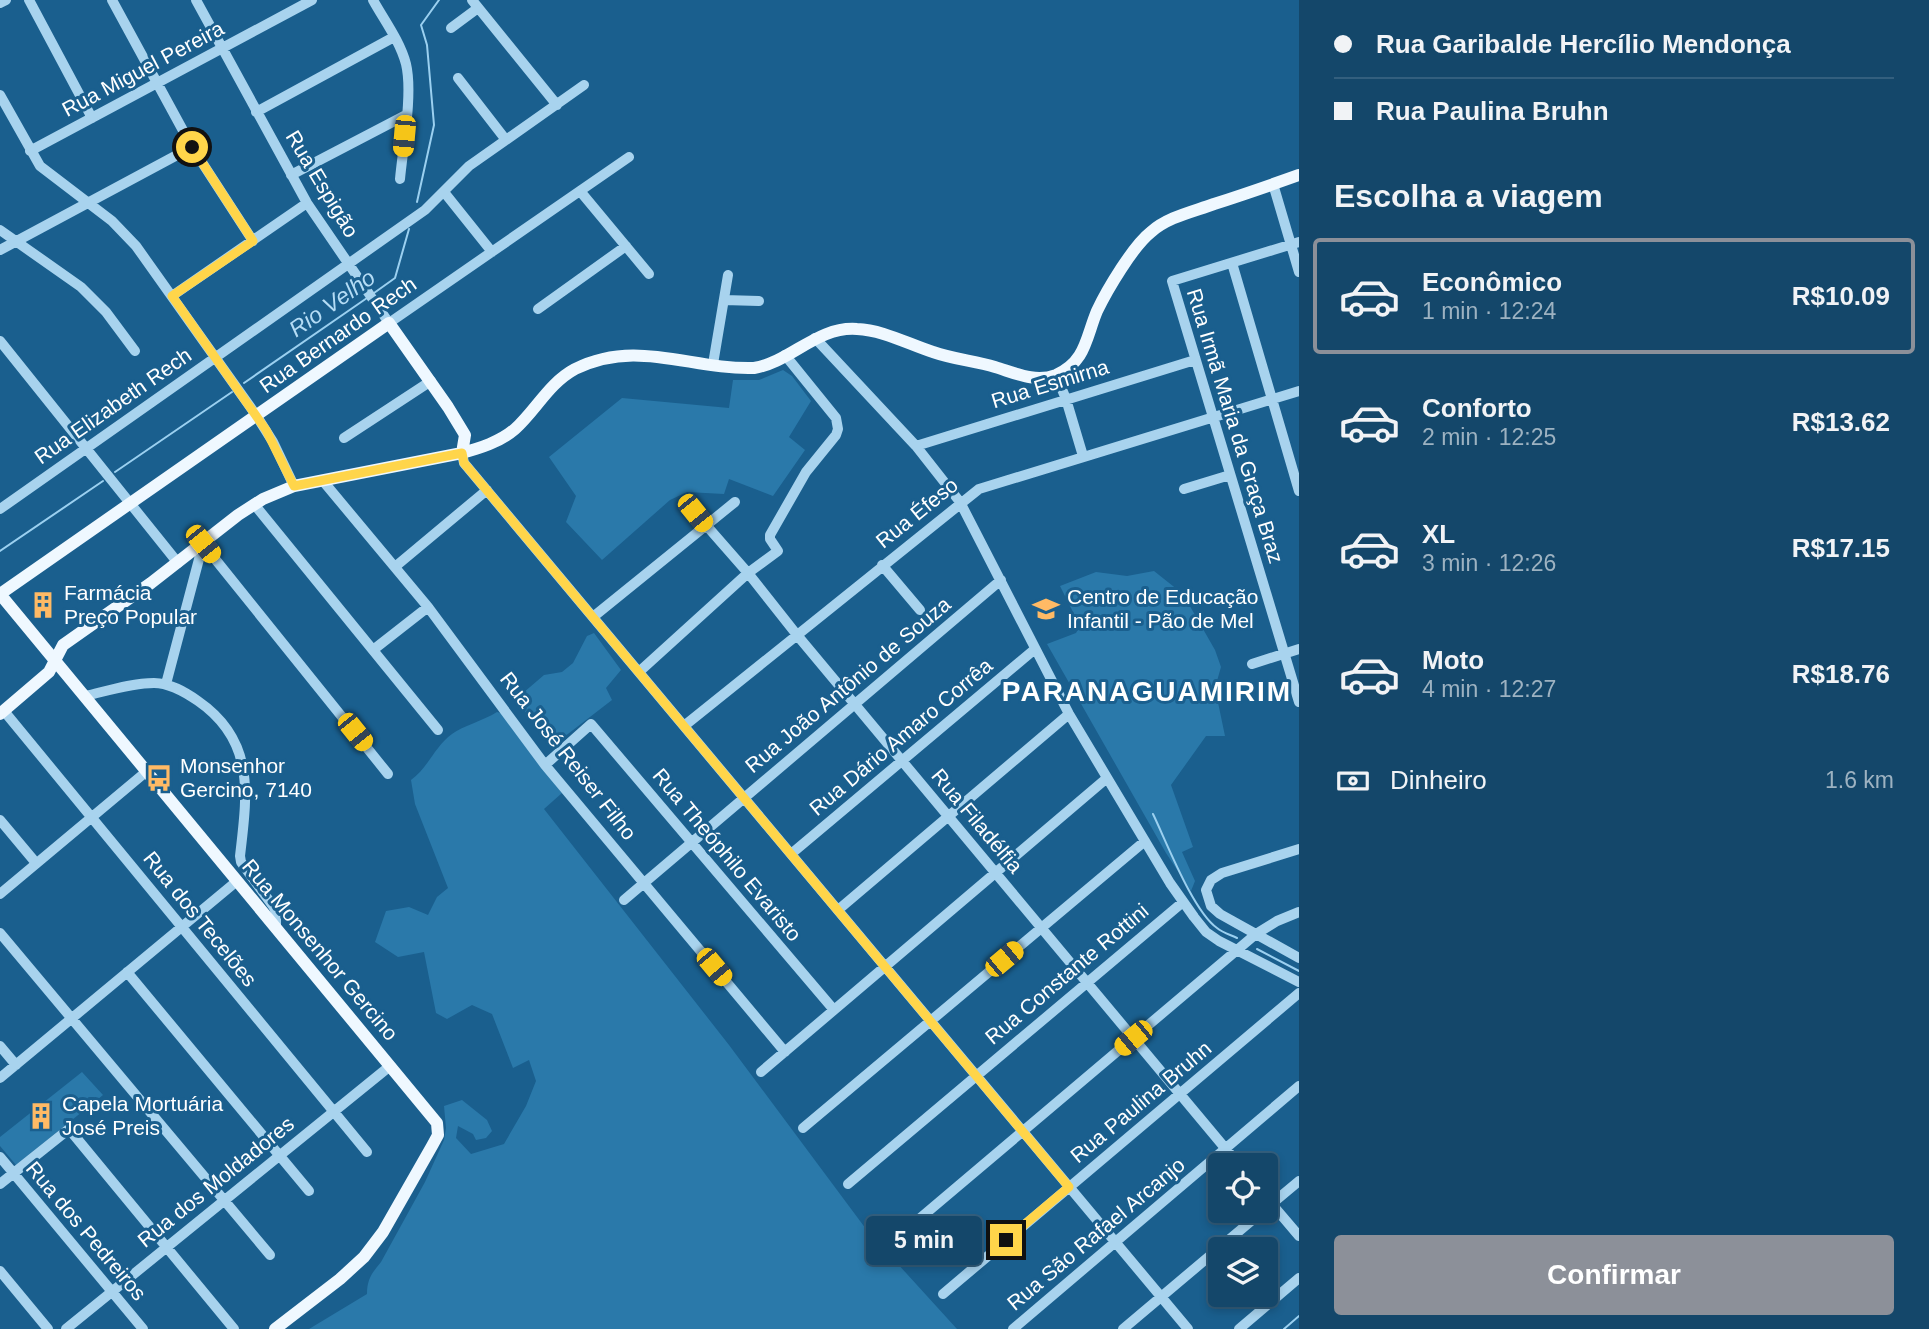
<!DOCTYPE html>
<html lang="pt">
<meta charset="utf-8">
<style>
:root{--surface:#14476a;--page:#215172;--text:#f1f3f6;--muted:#9db2c1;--line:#335f7e;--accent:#8c9099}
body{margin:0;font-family:Helvetica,sans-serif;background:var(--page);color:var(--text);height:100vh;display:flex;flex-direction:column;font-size:26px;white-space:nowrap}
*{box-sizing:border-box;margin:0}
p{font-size:23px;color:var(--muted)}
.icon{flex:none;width:38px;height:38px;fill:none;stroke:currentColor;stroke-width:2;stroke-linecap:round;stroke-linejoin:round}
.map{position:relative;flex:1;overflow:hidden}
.side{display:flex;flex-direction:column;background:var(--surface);width:630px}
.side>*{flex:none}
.top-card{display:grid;align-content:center;height:154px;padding:0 35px;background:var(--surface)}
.fabs{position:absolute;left:1208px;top:1153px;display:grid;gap:14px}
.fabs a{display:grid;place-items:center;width:70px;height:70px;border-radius:7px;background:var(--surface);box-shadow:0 4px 10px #0003,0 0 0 2px var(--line);font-size:35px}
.end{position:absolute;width:32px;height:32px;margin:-16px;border:9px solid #ffd54a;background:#111;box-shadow:0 0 0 4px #111}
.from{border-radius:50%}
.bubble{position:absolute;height:49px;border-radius:7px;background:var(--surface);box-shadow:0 4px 10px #0003,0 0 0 2px var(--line);font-size:23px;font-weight:700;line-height:49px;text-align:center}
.car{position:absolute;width:21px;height:42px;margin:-21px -10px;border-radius:9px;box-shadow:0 0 5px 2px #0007;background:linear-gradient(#f5c518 24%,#345 0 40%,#f5c518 0 76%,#345 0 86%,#f5c518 0)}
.top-card b{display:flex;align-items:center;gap:24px;height:66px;font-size:26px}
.top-card b+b{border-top:2px solid var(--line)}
.top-card i{width:18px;height:18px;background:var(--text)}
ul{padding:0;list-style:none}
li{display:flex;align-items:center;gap:21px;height:116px;margin:0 14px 10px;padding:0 21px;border:4px solid transparent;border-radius:7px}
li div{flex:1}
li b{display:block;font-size:26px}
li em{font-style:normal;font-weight:700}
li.selected{border-color:var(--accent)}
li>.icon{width:63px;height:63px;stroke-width:1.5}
h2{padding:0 35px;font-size:32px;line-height:84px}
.pay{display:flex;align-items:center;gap:18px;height:77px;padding:0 35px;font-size:26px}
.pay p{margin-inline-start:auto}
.primary-button{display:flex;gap:14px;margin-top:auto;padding:14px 35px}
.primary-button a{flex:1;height:80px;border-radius:7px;background:var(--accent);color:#fff;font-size:28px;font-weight:700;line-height:80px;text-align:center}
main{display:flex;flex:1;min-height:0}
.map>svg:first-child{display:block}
.green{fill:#2a79aa}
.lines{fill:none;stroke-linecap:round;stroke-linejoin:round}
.stream{stroke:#9bd0f0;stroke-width:2}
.minor{stroke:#a8d3ee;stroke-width:10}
.major{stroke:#eff8ff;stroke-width:12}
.route{stroke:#ffd54a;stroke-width:9}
.labels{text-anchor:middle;stroke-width:6;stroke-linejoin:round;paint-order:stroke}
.street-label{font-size:21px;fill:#fff;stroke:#1a5f8e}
.poi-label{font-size:21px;fill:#fff;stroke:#1a5f8e;text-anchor:start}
.water-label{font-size:23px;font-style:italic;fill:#b4dcf5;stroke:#1a5f8e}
.district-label{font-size:28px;font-weight:bold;letter-spacing:2px;fill:#fff;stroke:#1a5f8e}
</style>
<main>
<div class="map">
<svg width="1299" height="1329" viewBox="0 0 1299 1329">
<rect width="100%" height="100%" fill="#1a5f8e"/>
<path class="green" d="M783,370l9,6 19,25 -22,36 16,13 -32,46 -44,-17 -5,15 -37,-2 -17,8 -68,60 -36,-38 10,-26 -27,-39 73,-59 107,10 4,-28h26z
M1154,571l29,23 32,56 6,17 -6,21 10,48h-19l-35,49 22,62 -11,5 13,29 -4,10 -25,-38 -119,-209 29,-11 4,-7 -20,-40 36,-14 31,4z
M594,633l27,37 -15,18 6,12 -61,47 -35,-48 28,-24 18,-3 11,-9 14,-27z
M497,712l4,1 61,80 -18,16 185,236 137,184 91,100h-648l58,-35c0,-15 5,-21 14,-32l44,-80 19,-42 2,-12 -2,-22 18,-6 25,20 5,11 -6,7 -10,2 -3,-6 -15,-8 -2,12 15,16 33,-10 22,-38 10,-25 -7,-21 -16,8 -21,-54 -20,-9 -25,14 -11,-6 -12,-61 -26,5 -23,-15 11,-31 23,-4 19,8 9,-18 11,-9 -33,-84 -4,-24c17,-12 24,-34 41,-46 10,-8 31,-13 45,-22z
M82,1072l21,23 -87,70 -16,-19v-9z"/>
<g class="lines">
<path class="stream" d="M417,202l17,-77 -7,-80 -6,-20 18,-25
M374,293l21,-15 14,-49
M244,383l123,-85
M115,472l117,-80
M0,551l103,-70
M1153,814c14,29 40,97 64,114 6,5 14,7 20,10
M1257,949l42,22
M1284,1329l15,-13"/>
<path class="minor" d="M29,0l63,118
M112,0l80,147 61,94
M196,0l111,203 82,120 240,-166
M373,0c11,20 27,41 33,64 7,29 -3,83 -6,115
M472,0l85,105
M0,3l6,-3
M451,28l27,-20
M458,78l48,62
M0,95l40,71 72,55 24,25 120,169 17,27 21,44
M256,112l138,-75
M30,151l282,-151
M291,175l115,-60
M1273,184l26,88
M580,191l69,83
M444,192l48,60
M0,230l81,57 25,25 29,39
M1299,242l-127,39 127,421
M0,250l192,-103
M1232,263l67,228
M172,296l135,-93
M724,300l35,1
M538,309l88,-63
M815,338l101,108 44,56 109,212 101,169 24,34 12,15 13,9 80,41
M0,341l178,222
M713,364l15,-89
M1056,375l10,24 17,57
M344,438l87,-57
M916,446l279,-86
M462,453l2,10 724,866
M323,481l105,126 117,158 240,287
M1184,489l46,-14
M685,501l63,72 49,62 443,531
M254,504l184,226
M0,509l425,-299 44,-44 115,-81
M203,544l185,230
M882,565l38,45
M396,566l91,-76
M593,617l142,-115
M373,650l55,-43
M1252,664l47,-15
M640,671l108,-98 30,-22 -8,-12v-4l36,-63 30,-37 2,-6 -2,-11 -51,-63
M166,684l37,-140
M85,696c22,-5 46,-13 69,-13 16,0 31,9 44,18 58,40 49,94 42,155l1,6 32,44 3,6v16
M4,711l363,441
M684,726l295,-237 320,-98
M545,765l46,-41 243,286
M0,820l36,43
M1299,849l-77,24 -11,7 -5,10 5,16 9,8 79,44
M791,854l244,-205
M0,894l147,-123
M624,900l377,-320
M838,910l231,-196
M0,933l270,322
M127,972l182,219
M0,1046l16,19
M761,1072l346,-294
M0,1078l237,-197
M803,1128l342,-287
M0,1157l143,172
M0,1184l69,-55 165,200
M848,1184l335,-282
M1265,1196l34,40
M1268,1207l31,-26
M899,1236l357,-302 21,-13 22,-9
M0,1271l48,58
M943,1294l356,-301
M66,1329l324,-263
M1013,1329l286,-243
M1123,1329l140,-118
M1239,1329l60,-51"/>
<path class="major" d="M0,594l437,529 1,12 -6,11 -49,86 -19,25 -24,22 -65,50
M0,594l389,-271 59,84 17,28 -3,18
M0,714l49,-42 14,-27 88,-62 87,-68 25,-16 31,-13 168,-33c18,-5 38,-11 53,-24 21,-19 34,-46 60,-60 62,-31 116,1 179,-1 37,-6 63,-42 103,-39 26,1 51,15 76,23 20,7 41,9 62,15 20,6 40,16 61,8 30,-13 30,-38 41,-64 10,-21 36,-65 54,-79 17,-15 41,-20 63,-28 28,-9 57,-19 85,-29"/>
</g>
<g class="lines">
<path class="route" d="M192,147l61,94 -81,55 94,134 28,56 168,-33 2,10 605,724 -63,53"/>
</g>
<defs>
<symbol id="building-bare" viewBox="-9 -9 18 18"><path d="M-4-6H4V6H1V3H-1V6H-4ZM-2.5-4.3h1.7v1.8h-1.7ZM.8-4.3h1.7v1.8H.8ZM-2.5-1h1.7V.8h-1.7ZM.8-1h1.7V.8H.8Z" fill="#ffba65" stroke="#1a5f8e" stroke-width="2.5" paint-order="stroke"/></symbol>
<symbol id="school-bare" viewBox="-9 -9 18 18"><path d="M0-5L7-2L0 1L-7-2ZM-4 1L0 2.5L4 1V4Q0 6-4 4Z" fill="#ffba65" stroke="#1a5f8e" stroke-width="2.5" paint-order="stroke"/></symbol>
<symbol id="bus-bare" viewBox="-9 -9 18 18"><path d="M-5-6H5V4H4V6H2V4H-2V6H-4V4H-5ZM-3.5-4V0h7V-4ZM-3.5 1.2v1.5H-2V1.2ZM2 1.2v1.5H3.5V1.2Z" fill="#ffba65" stroke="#1a5f8e" stroke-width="2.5" paint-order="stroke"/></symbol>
</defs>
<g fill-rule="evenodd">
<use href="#building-bare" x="24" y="586" width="38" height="38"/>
<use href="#school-bare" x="1027" y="590" width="38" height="38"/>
<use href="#bus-bare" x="140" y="759" width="38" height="38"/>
<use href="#building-bare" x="22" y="1097" width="38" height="38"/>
</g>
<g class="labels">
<g class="street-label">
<text transform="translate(143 69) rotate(-28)" y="7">Rua Miguel Pereira</text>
<text transform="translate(322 184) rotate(59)" y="7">Rua Espigão</text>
<text transform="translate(338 335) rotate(-35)" y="7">Rua Bernardo Rech</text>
<text transform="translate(1050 384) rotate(-17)" y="7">Rua Esmirna</text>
<text transform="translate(113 406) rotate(-35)" y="7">Rua Elizabeth Rech</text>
<text transform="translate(1235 426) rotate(73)" y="7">Rua Irmã Maria da Graça Braz</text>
<text transform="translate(917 513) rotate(-39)" y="7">Rua Éfeso</text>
<text transform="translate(848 685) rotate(-40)" y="7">Rua João Antônio de Souza</text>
<text transform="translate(901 737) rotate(-40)" y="7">Rua Dário Amaro Corrêa</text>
<text transform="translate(568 756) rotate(52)" y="7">Rua José Reiser Filho</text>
<text transform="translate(977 821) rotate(50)" y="7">Rua Filadélfia</text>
<text transform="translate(727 855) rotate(50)" y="7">Rua Theóphilo Evaristo</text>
<text transform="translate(200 919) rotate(51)" y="7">Rua dos Tecelões</text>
<text transform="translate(320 950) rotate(50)" y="7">Rua Monsenhor Gercino</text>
<text transform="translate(1067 974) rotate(-40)" y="7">Rua Constante Rottini</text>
<text transform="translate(1141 1102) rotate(-40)" y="7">Rua Paulina Bruhn</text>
<text transform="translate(216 1182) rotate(-39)" y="7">Rua dos Moldadores</text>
<text transform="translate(86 1231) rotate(50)" y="7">Rua dos Pedreiros</text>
<text transform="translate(1096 1234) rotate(-40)" y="7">Rua São Rafael Arcanjo</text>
</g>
<g class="poi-label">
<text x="64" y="600">Farmácia<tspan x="64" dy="24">Preço Popular</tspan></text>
<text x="1067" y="604">Centro de Educação<tspan x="1067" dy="24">Infantil - Pão de Mel</tspan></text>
<text x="180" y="773">Monsenhor<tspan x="180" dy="24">Gercino, 7140</tspan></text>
<text x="62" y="1111">Capela Mortuária<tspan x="62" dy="24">José Preis</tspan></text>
</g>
<g class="water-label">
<text transform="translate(332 303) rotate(-35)" y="8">Rio Velho</text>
</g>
<g class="district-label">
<text x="1147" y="701">PARANAGUAMIRIM</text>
</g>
</g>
</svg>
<div class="fabs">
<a><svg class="icon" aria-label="locate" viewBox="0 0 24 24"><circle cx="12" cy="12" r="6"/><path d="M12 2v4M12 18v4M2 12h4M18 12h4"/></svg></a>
<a><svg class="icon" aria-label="layers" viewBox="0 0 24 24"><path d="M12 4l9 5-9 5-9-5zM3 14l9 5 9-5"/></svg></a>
</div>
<i class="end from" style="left:192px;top:147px"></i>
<i class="end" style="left:1006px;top:1240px"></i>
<div class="bubble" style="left:866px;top:1216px;width:116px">5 min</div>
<i class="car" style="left:404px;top:136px;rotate:185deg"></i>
<i class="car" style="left:695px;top:513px;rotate:141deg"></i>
<i class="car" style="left:203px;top:544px;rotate:141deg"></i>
<i class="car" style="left:355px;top:732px;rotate:141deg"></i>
<i class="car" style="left:1004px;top:959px;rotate:50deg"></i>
<i class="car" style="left:714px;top:967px;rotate:140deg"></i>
<i class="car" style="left:1133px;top:1038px;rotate:230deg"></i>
</div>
<section class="side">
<div class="top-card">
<b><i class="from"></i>Rua Garibalde Hercílio Mendonça</b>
<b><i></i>Rua Paulina Bruhn</b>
</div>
<h2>Escolha a viagem</h2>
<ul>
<li class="selected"><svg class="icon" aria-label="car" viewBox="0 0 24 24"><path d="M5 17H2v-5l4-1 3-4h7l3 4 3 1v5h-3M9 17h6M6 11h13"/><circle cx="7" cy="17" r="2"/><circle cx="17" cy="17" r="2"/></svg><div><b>Econômico</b><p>1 min · 12:24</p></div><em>R$10.09</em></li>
<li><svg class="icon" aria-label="car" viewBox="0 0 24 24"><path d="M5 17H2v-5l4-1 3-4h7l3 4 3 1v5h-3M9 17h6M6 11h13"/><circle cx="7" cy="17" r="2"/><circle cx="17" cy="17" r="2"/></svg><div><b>Conforto</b><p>2 min · 12:25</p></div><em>R$13.62</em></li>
<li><svg class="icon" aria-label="car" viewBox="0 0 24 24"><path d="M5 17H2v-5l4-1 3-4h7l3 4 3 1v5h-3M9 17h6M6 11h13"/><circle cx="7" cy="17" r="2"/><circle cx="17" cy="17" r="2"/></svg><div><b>XL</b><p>3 min · 12:26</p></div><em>R$17.15</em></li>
<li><svg class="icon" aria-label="car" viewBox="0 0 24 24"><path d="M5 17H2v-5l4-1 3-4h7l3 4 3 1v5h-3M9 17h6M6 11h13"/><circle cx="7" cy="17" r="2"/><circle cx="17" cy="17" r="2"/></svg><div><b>Moto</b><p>4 min · 12:27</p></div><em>R$18.76</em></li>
</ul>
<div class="pay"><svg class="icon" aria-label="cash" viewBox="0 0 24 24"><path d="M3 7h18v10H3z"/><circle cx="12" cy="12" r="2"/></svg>Dinheiro<p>1.6 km</p></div>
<div class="primary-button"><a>Confirmar</a></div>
</section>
</main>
